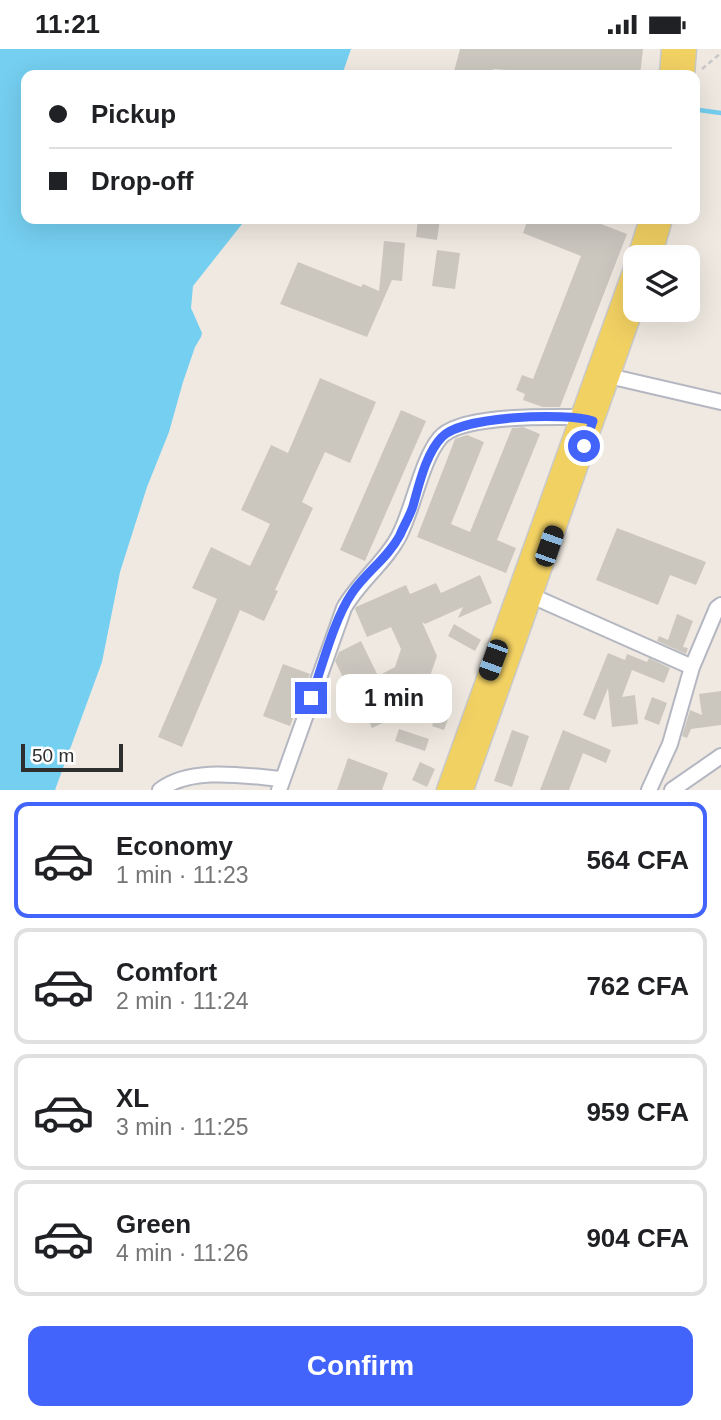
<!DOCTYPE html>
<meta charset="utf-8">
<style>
:root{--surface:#fff;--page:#f2f2f2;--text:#202124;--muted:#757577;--line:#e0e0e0;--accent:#4264fb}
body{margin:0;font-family:Helvetica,sans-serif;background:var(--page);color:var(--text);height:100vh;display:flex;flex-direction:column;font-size:26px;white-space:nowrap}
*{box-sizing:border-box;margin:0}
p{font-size:23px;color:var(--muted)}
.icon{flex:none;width:38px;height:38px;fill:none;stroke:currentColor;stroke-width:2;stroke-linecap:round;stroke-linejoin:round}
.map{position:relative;height:741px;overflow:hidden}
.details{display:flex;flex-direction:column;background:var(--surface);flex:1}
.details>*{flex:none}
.hud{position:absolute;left:21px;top:21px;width:679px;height:154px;border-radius:14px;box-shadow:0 7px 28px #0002;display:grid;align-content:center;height:154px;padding:0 28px;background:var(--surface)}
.tools{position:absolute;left:623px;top:196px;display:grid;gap:14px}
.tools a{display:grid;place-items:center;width:77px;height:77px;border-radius:14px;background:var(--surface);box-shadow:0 7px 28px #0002;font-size:35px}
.scale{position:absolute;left:21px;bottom:18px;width:102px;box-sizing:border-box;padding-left:7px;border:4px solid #2e2e2e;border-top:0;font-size:19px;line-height:24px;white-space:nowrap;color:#2e2e2e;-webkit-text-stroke:5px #fff;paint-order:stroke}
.end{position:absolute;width:32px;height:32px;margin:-16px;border:9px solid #4264fb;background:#fff;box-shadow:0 0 0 4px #fff}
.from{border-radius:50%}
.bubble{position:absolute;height:49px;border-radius:14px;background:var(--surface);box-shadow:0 7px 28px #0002;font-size:23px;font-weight:800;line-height:49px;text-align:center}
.car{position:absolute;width:21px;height:42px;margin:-21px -10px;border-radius:9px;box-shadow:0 0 5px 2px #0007;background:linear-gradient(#222 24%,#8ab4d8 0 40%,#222 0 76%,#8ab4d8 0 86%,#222 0)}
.hud b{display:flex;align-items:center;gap:24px;height:66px;font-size:26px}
.hud b+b{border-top:2px solid var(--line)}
.hud i{width:18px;height:18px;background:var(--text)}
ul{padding:12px 0 0;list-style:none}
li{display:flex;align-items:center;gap:21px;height:116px;margin:0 14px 10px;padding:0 14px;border:4px solid var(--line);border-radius:14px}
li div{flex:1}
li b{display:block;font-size:26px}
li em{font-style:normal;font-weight:800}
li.selected{border-color:var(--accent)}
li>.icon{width:63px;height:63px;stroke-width:1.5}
.button{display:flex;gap:14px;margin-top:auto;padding:14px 28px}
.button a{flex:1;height:80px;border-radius:14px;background:var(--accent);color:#fff;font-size:28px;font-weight:800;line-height:80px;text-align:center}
.status{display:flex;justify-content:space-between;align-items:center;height:49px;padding:0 35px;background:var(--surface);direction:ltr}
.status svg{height:19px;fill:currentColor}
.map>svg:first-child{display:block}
.water{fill:#75cff0}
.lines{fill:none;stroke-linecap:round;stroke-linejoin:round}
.stream{stroke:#75cff0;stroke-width:4.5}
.building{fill:#cbc7bf}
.minor-casing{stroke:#b4b7c1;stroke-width:18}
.major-casing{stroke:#c9c9c9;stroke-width:21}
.path{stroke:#c9c9c9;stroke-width:2.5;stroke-dasharray:5 3.5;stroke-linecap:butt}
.minor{stroke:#fff;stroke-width:14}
.major{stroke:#f2d163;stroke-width:18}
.route{stroke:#4264fb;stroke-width:9}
</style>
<div class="status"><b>11:21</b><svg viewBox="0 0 49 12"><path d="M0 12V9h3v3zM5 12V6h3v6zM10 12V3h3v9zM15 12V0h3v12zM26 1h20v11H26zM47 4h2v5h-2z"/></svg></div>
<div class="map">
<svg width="721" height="741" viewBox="0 0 721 741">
<rect width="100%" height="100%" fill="#efe9e1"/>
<path class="water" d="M0,0h351l-9,26h-316v144h220l-53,67 -2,22 11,25 -1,4 -6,10 -12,35 -14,50 -22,55 -27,85 -18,90 -47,128h-55z"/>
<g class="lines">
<path class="stream" d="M699,61l22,3"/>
</g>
<path class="building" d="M460,0h183l-3,26h-62l-85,-6 -2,6h-38z
M418,170h22l-3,21 -21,-3z
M528,170h60l39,15 -67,173h-17l-20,-7 2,-6 -9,-4 6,-15 11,4 48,-123 -58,-23z
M384,192l21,2 -3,38 -10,-1 -25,57 -87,-33 18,-42 63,25 2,-3 16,7z
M437,201l23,3 -5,36 -23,-3z
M320,329l56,24 -26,61 -25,-11 -23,50 11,6 -38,82 3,1 -14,30 -24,-11 -58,137 -24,-10 59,-138 -25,-11 19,-41 39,19 20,-42 -29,-14 30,-65 17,8z
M401,361l25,11 -61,140 -25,-11z
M523,378l17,7 -43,106 19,8 -10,25 -89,-36 38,-98 12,-4 17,7 -33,82 19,8 42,-104z
M617,479l89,34 -10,23 -26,-10 -12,30 -62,-25z
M480,526l12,28 -34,15 5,-11 -38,17 -3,-2 15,34 -9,26 -25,12 7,16 -38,18 -7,-15 -4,1 -26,-53 4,-9 22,-11 17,35 17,-9 6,-18 -10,-22 -24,10 -12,-28 1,-2 50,-22 4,9 26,-11 5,10z
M677,565l16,7 -10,26 5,1 -2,6 -29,-13 2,-5 9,4z
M454,575l27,16 -6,11 -27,-15z
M608,604l17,7 2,-6 20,8 2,-4 21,10 -6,15 -32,-13 -10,27 13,-2 3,29 -26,3 -4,-39 -13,32 -12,-5z
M283,615l27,10 -20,52 -27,-10z
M721,642v34l-30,4 -4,9 -5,-2 8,-26 12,5 -3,-21z
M652,648l15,6 -8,22 -15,-6z
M439,658l12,4 -7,19 -12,-4z
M399,680l30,10 -4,12 -30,-10z
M512,681l17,6 -17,51 -18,-6z
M563,681l48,20 -5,13 -23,-10 -14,37h-29z
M348,709l40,15 -6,17h-45z
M420,713l15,7 -8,18 -15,-7z"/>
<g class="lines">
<defs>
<path id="minor" d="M600,325l121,28
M532,547l160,71 -22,77 -21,46
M692,618l25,-59 4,-3
M160,741c31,-24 86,-14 122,-11
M279,741l65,-182c15,-27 41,-45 55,-72 15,-29 22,-75 41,-98 20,-24 109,-21 140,-21l9,3
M672,741l49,-34"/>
<path id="major" d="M669,26l2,-26
M685,26l2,-26
M637,208l12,-38
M652,208l11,-38
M446,741l189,-527
M464,741l171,-484"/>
</defs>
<use href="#minor" class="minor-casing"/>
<use href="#major" class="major-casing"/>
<path class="path" d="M702,20l19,-16"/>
<use href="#minor" class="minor"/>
<use href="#major" class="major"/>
</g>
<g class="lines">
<path class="route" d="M311,649c11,-31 23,-79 41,-105 14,-21 36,-35 48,-58 4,-10 10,-19 13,-29 6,-21 13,-53 29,-69 20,-21 123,-25 151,-16l-9,25"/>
</g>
</svg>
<div class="tools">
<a><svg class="icon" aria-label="layers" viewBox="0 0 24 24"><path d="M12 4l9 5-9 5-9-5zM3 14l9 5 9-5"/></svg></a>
</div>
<div class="scale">50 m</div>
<i class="end from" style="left:584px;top:397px"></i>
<i class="end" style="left:311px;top:649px"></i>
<div class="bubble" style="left:336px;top:625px;width:116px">1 min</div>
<i class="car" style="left:549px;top:497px;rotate:19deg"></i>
<i class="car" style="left:493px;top:611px;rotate:200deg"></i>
<div class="hud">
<b><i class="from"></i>Pickup</b>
<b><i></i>Drop-off</b>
</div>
</div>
<section class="details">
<ul>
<li class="selected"><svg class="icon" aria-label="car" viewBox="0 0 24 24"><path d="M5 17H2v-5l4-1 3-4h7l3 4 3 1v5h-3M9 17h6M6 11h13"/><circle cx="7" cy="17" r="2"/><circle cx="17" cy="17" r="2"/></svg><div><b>Economy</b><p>1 min · 11:23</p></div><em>564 CFA</em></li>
<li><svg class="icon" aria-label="car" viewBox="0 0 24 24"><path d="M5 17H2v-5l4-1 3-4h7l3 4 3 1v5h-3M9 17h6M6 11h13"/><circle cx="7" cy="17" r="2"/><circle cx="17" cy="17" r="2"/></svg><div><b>Comfort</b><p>2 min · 11:24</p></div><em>762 CFA</em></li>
<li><svg class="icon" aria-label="car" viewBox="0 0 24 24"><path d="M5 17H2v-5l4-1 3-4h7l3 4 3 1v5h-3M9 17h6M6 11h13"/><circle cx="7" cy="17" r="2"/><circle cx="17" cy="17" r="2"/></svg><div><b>XL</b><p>3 min · 11:25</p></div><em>959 CFA</em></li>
<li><svg class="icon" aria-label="car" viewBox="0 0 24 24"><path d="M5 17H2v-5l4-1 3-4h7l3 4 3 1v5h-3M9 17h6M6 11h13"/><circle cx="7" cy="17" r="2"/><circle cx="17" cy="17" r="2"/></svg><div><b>Green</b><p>4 min · 11:26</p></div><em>904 CFA</em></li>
</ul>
<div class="button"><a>Confirm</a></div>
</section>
